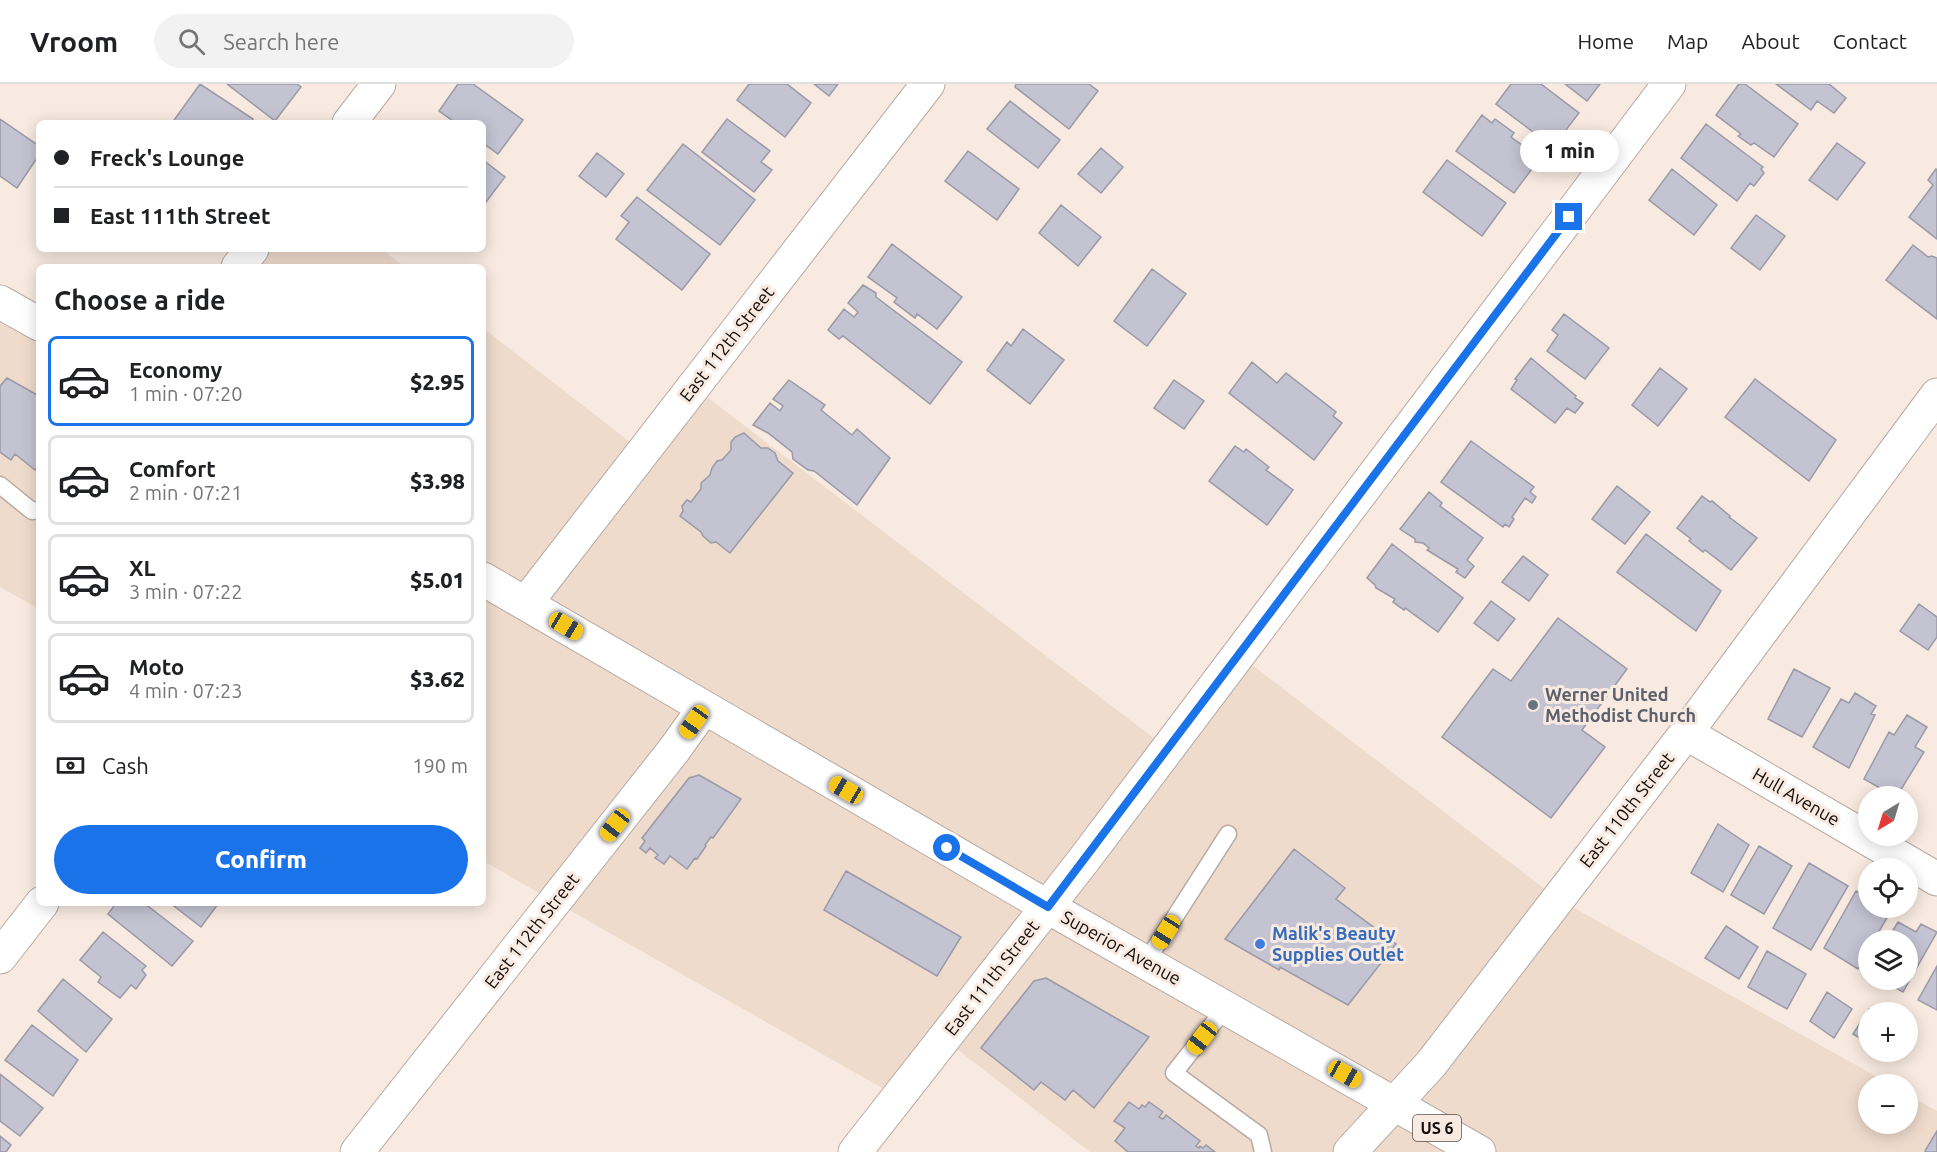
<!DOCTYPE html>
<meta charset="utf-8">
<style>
:root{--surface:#fff;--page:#f2f2f2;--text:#202124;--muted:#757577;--line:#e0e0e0;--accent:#1a73e8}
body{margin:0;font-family:Ubuntu,sans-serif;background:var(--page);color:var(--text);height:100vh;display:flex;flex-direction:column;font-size:22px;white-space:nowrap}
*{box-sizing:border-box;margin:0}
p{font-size:20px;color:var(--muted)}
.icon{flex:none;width:33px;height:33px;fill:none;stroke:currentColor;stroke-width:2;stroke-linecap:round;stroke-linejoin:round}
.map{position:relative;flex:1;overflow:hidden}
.sheet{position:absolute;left:36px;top:180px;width:450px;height:642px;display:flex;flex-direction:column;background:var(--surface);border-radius:9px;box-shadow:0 3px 15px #0003}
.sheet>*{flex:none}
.hud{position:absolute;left:36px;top:36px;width:450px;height:132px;border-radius:9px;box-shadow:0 3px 15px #0003;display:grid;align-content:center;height:132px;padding:0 18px;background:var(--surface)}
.needle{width:39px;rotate:218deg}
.fabs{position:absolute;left:1858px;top:702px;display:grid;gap:12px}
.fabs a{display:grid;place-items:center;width:60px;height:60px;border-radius:50%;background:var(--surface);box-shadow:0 3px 15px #0003;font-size:30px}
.end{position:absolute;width:27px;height:27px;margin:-14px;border:8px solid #1a73e8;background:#fff;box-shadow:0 0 0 3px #fff}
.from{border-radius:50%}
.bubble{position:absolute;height:42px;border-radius:21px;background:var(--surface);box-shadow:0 3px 15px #0003;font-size:20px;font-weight:800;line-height:42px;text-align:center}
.car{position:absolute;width:18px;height:36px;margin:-18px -9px;border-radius:8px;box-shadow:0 0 4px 2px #0007;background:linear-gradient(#f5c518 24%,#345 0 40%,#f5c518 0 76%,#345 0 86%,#f5c518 0)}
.hud b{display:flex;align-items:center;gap:21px;height:57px;font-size:22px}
.hud b+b{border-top:2px solid var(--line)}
.hud i{width:15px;height:15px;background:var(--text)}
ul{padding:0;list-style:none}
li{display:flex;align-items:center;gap:18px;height:90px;margin:0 12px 9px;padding:0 6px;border:3px solid var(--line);border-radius:9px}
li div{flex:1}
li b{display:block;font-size:22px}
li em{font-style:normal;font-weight:800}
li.current{border-color:var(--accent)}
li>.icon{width:54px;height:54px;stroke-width:1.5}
h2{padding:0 18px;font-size:27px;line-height:72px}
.pay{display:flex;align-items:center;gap:15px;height:66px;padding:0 18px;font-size:22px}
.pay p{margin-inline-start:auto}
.button{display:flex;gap:12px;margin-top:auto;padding:12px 18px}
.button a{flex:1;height:69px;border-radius:36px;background:var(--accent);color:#fff;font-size:24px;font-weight:800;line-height:69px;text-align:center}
header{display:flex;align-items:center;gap:36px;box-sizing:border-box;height:84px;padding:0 30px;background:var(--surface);border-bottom:2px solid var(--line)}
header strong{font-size:28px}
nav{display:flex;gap:33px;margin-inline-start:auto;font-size:21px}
.search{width:420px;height:54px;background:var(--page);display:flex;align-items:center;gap:15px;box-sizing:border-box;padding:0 21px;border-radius:33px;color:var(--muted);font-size:22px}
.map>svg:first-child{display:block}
.commercial{fill:#eedbcc}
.building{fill:#c4c3d2;stroke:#9a99a7;stroke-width:1.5}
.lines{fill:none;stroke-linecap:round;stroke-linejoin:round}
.lane-casing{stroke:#b8aaa1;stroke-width:19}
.street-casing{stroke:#b8aaa1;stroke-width:35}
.primary-casing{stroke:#b8aaa1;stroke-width:35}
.lane{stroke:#fff;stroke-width:16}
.street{stroke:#fff;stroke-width:33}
.primary{stroke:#fff;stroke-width:33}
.route{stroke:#1a73e8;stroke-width:8}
.worship-dot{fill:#6b7280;stroke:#f8eae0;stroke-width:2}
.shop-dot{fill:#3f7fe0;stroke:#f8eae0;stroke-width:2}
.labels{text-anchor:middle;stroke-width:6;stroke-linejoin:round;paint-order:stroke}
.shield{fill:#f8eae0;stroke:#554e49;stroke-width:1.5}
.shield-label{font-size:16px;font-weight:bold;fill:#0f0b08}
.street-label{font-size:18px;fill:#0f0b08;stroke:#f8eae0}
.worship-label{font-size:18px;font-weight:bold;fill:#5b616d;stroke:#f8eae0;text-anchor:start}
.shop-label{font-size:18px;font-weight:bold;fill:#366cbe;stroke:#f8eae0;text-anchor:start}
</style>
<header>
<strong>Vroom</strong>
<div class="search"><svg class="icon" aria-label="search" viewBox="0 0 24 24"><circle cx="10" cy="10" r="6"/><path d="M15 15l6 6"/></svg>Search here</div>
<nav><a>Home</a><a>Map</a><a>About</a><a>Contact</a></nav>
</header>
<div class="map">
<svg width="1937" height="1068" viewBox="0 0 1937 1068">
<rect width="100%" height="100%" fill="#f8eae0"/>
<path class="commercial" d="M252,165h129l24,18h-166z
M0,217l39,23v285l-39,-22z
M483,244l160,124 51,-65 474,362 71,-94 319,244 332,185h-21v40h39v-29l29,16v41h-847l-146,-113 -46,58 -415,-236z"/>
<path class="building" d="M200,0l53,35v4h-81z
M227,0h70l4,3 -26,34z
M458,0h15l50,36 -25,34 -15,-11v-20h-27l-17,-12z
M749,0h38l24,19 -26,34 -48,-37z
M814,0h24l-9,12z
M1016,0h73l9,7 -29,38 -54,-42z
M1511,0h30l38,29 -26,34 -57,-43z
M1565,0h35l-13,17z
M1739,0h6l53,40 -24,33 -20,-14 -3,2 -13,-9 3,-2 -25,-19z
M1776,0h53l17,14 -12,15 -17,-12 -6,9z
M1010,17l50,39 -22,28 -51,-39z
M1482,31l10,8 3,-4 19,14 -3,4 29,21 -26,35 -58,-42z
M0,35l39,27v9l-22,33 -17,-12z
M727,35l43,32 -9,11 11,8 -18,22 -52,-40z
M1706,40l57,43 -2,2 3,4 -10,13 -4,-3 -13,18 -56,-43z
M1837,59l28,20 -28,37 -28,-20z
M683,60l72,56 -35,45 -73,-55z
M1101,64l22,19 -22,26 -23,-19z
M968,67l51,38 -22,31 -52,-39z
M597,69l27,21 -18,23 -27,-21z
M483,76l22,17 -22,29z
M1447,76l59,43 -24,33 -59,-44z
M1672,85l45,36 -23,30 -45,-35z
M1936,85l1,1v69l-28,-22 24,-32 -5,-5z
M637,113l73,57 -28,36 -66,-51 13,-17 -8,-6z
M1061,121l40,32 -23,29 -39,-33z
M1756,131l29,21 -25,34 -29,-22z
M892,160l70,53 -25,32 -20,-15 -2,4 -21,-16 3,-4 -29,-21z
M1913,161l15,12 4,-1 5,2v61l-51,-39z
M1152,185l34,25 -39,52 -33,-25z
M863,201l13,8v4l86,65 -32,42 -87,-68 -4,3 -11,-9 16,-21 10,8 4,-5 -10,-9z
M1564,230l45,34 -24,31 -38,-28 11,-16 -6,-5z
M1023,245l41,31 -34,44 -43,-34 20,-28 4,4z
M1531,274l45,38 -1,2 8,5 -8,10 -8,-5 -12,15 -44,-34 6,-9 -2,-1z
M1252,278l25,21 9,-10 50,39 -3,4 9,7 -28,37 -85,-67z
M1660,284l27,21 -29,37 -26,-21z
M7,294l32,18v68l-4,6 -20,-16 -4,6 -11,-8v-66z
M1755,295l81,61 -27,41 -84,-64z
M789,296l36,25 -4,5 31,25 5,-6 33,29 -33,47 -43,-34 -6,-1 -15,-11 -1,-7 -24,-19 -15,-8 17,-22 10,8 3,-5 -10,-7z
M1174,296l30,21 -20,28 -30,-21z
M744,349l17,15h7l7,5 3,8 15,12 -63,80 -14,-11 -5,1 -8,-7 -2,-4 -21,-16 3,-5 -1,-5 5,-6 4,2 10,-13v-6l9,-8 2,-7 5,-7 5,-1 9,-10v-8l4,-5z
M1471,357l63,46 -4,5 6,5 -4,6 -7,-5 -13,19 2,2 -5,8 -4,-3 -2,3 -62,-45z
M1235,362l9,6 2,-3 23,18 -3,3 27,20 -26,35 -58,-44z
M1617,402l33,26 -25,32 -33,-25z
M1429,408l13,11 -2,3 43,32 -16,22 7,6 -9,12 -9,-6 2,-3 -31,-19 2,-2 -6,-5 -8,-1v-3l-15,-10z
M1702,412l8,6 2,-1 18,15 -1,1 28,21 -26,32 -26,-20 -2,2 -14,-11 2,-2 -14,-11z
M1646,450l75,57 -25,40 -79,-59z
M1392,460l71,54 -25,34 -33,-24 -1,2 -11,-8 2,-3 -19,-11 -1,-3 -8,-7z
M1523,472l25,19 -19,26 -27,-19z
M1491,517l24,18 -17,22 -24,-18z
M1919,520l18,13v20l-9,13 -28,-19z
M1558,534l69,51 -45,61 23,17 -54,71 -109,-81 51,-68 18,12z
M1794,585l36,19 -28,49 -34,-18z
M1855,609l21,13 -5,8 4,1 -26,53 -36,-21 28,-48 8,4z
M1907,631l20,12 -12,20 9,5 -27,44h-3l-30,-17 25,-47 5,3z
M699,691l42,24 -28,39 -2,-1 -6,8 1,1 -9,13 -2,-1 -8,11 -17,-13 -6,8 -9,-6 3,-3 -8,-7 -4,5 -6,-5 5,-7 -3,-3 47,-60z
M1718,740l31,21 -26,47 -32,-19z
M1759,762l33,20 -28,48 -33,-19z
M1294,765l51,39 -9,11 60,45 -48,61 -68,-38 -1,3 -54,-31z
M1809,779l39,23 -37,64 -38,-22z
M846,787l115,66 -24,39 -113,-66z
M1856,807l13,8v9h15l7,3 -17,29h-5v10l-11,19 -34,-21z
M116,819h28l49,38 -21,25 -64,-52z
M170,819h47l1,1 -17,23z
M1898,838l18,10 5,-8 16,8 -34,60 -11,-6 4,-6h12v-40h-21z
M1726,842l32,21 -19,32 -34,-21z
M103,848l43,34 -4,4 4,5 -10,14 -5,-4 -11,13 -22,-16 3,-5 -21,-17z
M1767,867l39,23 -19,35 -39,-22z
M1937,882v44l-19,-10z
M1046,894l103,59 -55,71 -21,-18 -8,10 -24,-18 -7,8 -53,-42 53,-67z
M63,895l49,40 -26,33 -48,-41z
M1827,908l25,17 -18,29 -24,-17z
M1869,925l5,3h-5v32l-16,-10z
M32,941l46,35 -25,36 -48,-36z
M0,990l43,34 -23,28 -20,-15z
M1129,1018l10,7 3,-4 3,2 4,-5 14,10 -4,5 4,2 3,-4 34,26 -4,5 3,2 1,-2 3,2 3,-3 9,7h-87l-13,-11 10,-13 -11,-7z
M1937,1047v21h-10l-2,-1z
M0,1052l11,9 -5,7h-6z"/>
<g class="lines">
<defs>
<path id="lane" d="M0,401l32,26 7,-1
M1146,878l82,-128
M1226,923l-52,66 85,62 4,17"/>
<path id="street" d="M349,39l30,-39
M238,183l14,-18
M526,519l402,-519
M1686,649l251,146
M0,873l42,-54
M357,1068l317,-402 30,-42
M855,1068l228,-291 586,-777
M1350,1068l81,-88 255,-331 251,-338"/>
<path id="primary" d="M0,218l39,22
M483,495l565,328 431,245"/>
</defs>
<use href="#lane" class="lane-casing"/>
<use href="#street" class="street-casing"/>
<use href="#primary" class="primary-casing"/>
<use href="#lane" class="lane"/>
<use href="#street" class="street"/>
<use href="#primary" class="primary"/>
</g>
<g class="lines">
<path class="route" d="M947,764l101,59 521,-690"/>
</g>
<circle class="worship-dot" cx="1533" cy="621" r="6"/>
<circle class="shop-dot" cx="1260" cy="860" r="6"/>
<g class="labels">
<rect class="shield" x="1413" y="1031" width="48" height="26" rx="4.5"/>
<g class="shield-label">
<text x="1437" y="1050">US 6</text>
</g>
<g class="street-label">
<text transform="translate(727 260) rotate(-52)" y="6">East 112th Street</text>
<text transform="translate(1796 713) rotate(30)" y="6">Hull Avenue</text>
<text transform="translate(1627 726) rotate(-52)" y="6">East 110th Street</text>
<text transform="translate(532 847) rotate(-52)" y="6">East 112th Street</text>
<text transform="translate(1121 864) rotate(29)" y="6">Superior Avenue</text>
<text transform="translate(992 894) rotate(-52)" y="6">East 111th Street</text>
</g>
<g class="worship-label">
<text x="1545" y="617">Werner United<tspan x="1545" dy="21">Methodist Church</tspan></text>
</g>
<g class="shop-label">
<text x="1272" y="856">Malik's Beauty<tspan x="1272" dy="21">Supplies Outlet</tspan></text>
</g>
</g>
</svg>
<div class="fabs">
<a><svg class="needle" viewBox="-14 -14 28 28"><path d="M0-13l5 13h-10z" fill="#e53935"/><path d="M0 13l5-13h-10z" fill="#757577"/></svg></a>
<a><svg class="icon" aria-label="locate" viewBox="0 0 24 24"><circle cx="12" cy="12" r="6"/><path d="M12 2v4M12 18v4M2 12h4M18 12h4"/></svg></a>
<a><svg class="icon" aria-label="layers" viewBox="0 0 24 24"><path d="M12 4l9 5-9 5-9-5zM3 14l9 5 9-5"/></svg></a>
<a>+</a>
<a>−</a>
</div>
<i class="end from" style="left:947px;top:764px"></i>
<i class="end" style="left:1569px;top:133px"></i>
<div class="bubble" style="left:1520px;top:46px;width:99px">1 min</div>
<i class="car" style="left:566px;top:542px;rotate:121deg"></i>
<i class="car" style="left:694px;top:638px;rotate:215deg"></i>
<i class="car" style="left:846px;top:706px;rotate:300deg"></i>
<i class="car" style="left:615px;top:741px;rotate:218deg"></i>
<i class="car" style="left:1166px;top:848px;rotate:212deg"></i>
<i class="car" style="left:1202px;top:954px;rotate:218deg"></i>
<i class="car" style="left:1345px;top:990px;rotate:119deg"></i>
<div class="hud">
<b><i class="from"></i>Freck's Lounge</b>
<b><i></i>East 111th Street</b>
</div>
<section class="sheet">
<h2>Choose a ride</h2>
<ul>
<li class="current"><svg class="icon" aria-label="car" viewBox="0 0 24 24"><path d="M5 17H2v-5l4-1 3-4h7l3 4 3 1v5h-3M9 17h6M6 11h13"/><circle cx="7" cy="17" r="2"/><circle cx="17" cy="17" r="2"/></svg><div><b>Economy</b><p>1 min · 07:20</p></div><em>$2.95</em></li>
<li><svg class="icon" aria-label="car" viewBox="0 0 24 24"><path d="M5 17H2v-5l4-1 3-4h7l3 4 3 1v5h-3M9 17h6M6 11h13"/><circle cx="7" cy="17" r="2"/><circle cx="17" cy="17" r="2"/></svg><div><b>Comfort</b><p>2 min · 07:21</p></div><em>$3.98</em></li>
<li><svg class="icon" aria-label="car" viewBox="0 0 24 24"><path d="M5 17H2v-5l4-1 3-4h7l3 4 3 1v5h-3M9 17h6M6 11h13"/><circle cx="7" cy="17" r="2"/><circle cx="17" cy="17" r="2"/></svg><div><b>XL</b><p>3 min · 07:22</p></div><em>$5.01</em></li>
<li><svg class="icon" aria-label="car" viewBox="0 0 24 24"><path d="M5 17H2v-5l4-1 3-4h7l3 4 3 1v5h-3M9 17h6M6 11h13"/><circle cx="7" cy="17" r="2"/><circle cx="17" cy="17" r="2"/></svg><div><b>Moto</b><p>4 min · 07:23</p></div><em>$3.62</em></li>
</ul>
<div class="pay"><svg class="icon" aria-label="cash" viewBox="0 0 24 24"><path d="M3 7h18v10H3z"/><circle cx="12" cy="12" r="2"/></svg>Cash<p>190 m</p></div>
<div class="button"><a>Confirm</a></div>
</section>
</div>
